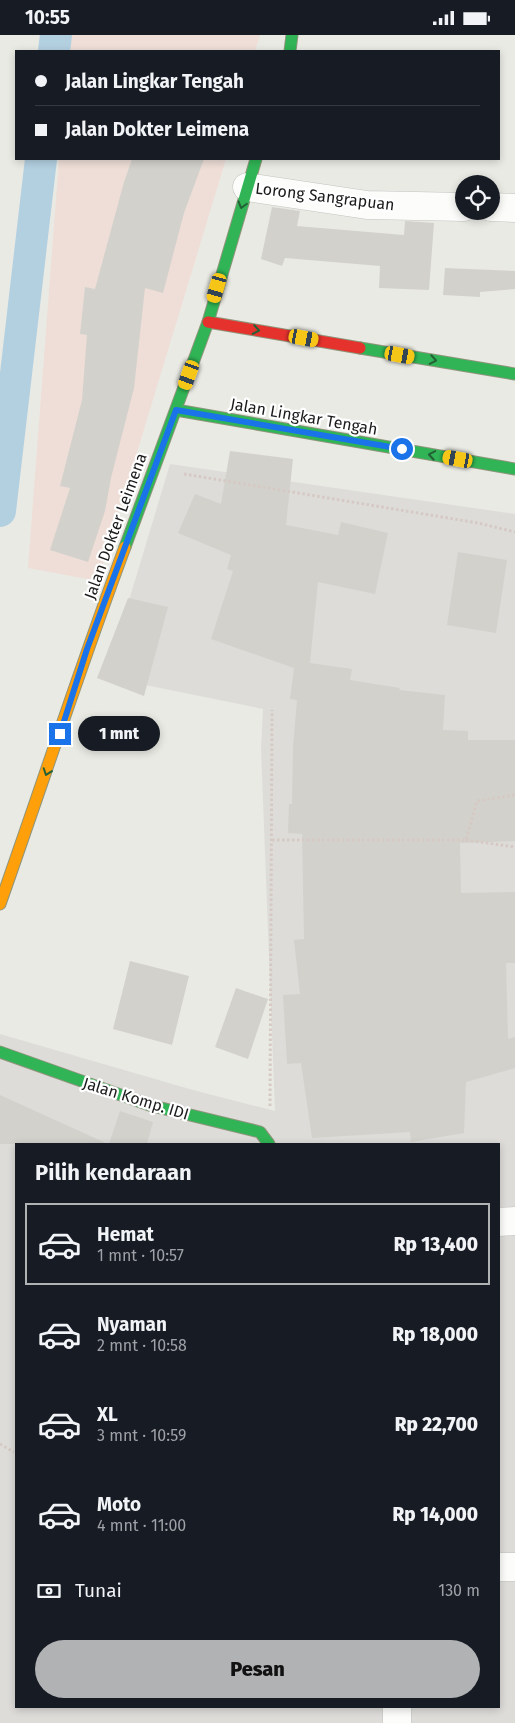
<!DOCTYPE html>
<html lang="id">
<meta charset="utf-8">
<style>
:root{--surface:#171b24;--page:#20242c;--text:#f1f3f6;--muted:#9ea1a6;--line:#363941;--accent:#b1b2b3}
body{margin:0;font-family:"Fira Sans",sans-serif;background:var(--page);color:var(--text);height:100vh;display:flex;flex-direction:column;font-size:19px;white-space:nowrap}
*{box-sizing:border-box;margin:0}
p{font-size:16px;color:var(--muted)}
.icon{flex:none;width:28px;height:28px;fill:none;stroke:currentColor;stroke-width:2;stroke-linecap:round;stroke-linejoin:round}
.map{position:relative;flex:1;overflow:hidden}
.details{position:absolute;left:15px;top:1108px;width:485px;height:565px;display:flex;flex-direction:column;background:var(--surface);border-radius:0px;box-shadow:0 2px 8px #0003}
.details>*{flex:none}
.banner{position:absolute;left:15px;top:15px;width:485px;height:110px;border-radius:0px;box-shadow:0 2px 8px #0003;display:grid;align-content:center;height:110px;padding:0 20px;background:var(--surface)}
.controls{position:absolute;left:455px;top:140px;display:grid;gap:10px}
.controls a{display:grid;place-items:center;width:45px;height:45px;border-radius:50%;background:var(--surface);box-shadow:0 2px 8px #0003;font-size:25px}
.end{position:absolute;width:22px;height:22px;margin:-11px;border:6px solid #1a73e8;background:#fff;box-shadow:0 0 0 2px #fff}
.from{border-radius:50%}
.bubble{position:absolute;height:35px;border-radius:18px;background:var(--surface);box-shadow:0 2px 8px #0003;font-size:16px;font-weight:800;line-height:35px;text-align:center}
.car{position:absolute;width:15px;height:30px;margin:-15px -8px;border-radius:6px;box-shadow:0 0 4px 1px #0007;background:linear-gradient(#f5c518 24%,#345 0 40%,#f5c518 0 76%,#345 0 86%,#f5c518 0)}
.banner b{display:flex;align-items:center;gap:18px;height:48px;font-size:19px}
.banner b+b{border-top:1px solid var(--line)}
.banner i{width:12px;height:12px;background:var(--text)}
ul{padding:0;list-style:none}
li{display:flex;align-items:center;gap:15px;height:82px;margin:0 10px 8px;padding:0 10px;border:2px solid transparent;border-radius:0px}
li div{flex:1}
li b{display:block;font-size:19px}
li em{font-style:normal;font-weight:800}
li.active{border-color:var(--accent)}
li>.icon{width:45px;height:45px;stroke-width:1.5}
h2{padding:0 20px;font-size:22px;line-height:60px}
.pay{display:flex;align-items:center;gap:12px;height:55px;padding:0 20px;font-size:19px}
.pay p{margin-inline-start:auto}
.button{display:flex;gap:10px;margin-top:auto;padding:10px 20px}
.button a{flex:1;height:58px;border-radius:30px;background:var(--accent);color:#111;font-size:20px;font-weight:800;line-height:58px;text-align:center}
.status{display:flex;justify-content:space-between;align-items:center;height:35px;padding:0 25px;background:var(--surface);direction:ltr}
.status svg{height:14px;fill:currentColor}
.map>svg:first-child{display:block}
.residential{fill:#dddcd9;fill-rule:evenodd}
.commercial{fill:#eeded7}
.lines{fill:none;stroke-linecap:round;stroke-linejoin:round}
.canal{stroke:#b3d0e1;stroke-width:32}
.building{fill:#d3d1cc}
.street-casing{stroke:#c2c2c0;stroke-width:29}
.fast-casing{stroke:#8f957c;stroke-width:13}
.slow-casing{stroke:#8f957c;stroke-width:13}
.jam-casing{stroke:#8f957c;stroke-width:13}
.path{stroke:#d6c9c3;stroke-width:3;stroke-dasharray:2.5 2.5;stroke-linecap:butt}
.street{stroke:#fcfcfb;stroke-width:28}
.fast{stroke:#30b455;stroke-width:11}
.slow{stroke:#ff9f0a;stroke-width:11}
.jam{stroke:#e5322d;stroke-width:11}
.oneway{stroke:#246035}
.route{stroke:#1a73e8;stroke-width:6}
.labels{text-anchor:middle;stroke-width:4.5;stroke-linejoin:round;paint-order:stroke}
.street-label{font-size:16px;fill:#1b1b1b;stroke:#fff}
</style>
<div class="status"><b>10:55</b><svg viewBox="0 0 49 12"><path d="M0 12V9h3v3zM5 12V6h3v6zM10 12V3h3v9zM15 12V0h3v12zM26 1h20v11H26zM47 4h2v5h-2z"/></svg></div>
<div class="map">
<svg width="515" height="1688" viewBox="0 0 515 1688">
<rect width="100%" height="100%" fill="#eaeae4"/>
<path class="residential" d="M170,429l345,50v1209h-515v-689l193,56 82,21 -14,-362 2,-40 -157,-32zM16,1109h483v562h-483z"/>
<path class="commercial" d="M68,0h192l-5,16h-188z
M59,124h167l-128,422 -70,-13z"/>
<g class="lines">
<path class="canal" d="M54,16l2,-16
M0,476l41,-352"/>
</g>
<path class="building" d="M132,124h72l-20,54 -21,80 -18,-5 -11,100 -23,90 -6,33 -17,51 -38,-12 20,-62 -10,-2 22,-86 5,-65 -7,-1 5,-47 10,2 29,-107z
M272,172l28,4 -3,15 107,9 1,-14 29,2 -5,67 -50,-2 1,-22 -95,-8 -3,8 -21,-7z
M445,233l70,3v18l-35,3v5l-37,-2z
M230,416l63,8 -7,66 52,10 3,-13 47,11 -13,61 -57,-12 -8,81 42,6 -2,11 50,8 -1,2 46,5 -2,35 25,1v9h47v101l-55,2 1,50 54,-1v71h-9l2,76 7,-2v31l-49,14 -2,51 -53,9 -1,-10 -98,6 -11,-75 -14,1 -4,-69 17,-1 -6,-54 10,-1 -2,-105 -14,-1 1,-29h3l1,-57 4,-47 -7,-1 4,-31 -83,-29 22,-68 -6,-2 4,-14 -53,-22 17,-39 26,10z
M458,517l49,8 -11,73 -49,-8z
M128,563l40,9 -24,89 -47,-18z
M130,926l59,15 -17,69 -59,-16z
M236,953l32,11 -20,60 -33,-12z
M0,1060l108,49h-108z
M120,1076l33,11 -6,22h-38z"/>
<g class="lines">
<defs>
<path id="street" d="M247,152l120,18 97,2
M491,172l24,1
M499,1187l16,-1
M499,1532h16
M397,1671v17"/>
<path id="fast" d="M290,16l2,-16
M360,313l155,26
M176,375l339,59
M125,512l83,-225 48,-163
M0,1017l149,53 111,27 9,12"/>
<path id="slow" d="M0,869c42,-119 81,-239 125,-357"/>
<path id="jam" d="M208,287l152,26"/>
</defs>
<use href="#street" class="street-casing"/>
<use href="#fast" class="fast-casing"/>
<use href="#slow" class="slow-casing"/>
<use href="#jam" class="jam-casing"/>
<path class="path" d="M184,439l294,49 37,9
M272,805h194l11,-39 38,-6
M466,805l49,7
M270,1071l2,-396
M0,1409l14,8"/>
<use href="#street" class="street"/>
<use href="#fast" class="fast"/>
<use href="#slow" class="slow"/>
<use href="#jam" class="jam"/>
</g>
<defs><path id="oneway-chevron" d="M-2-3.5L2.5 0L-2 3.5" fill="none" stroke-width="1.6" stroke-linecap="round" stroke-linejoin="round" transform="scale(1.25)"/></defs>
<g class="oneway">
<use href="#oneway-chevron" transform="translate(242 170) rotate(106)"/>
<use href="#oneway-chevron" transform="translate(256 295) rotate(10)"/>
<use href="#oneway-chevron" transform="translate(433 325) rotate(10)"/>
<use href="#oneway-chevron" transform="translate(432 420) rotate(-170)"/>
<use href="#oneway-chevron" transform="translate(47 737) rotate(109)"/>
</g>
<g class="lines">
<path class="route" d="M60,699l27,-85 89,-239 226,39"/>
</g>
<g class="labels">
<g class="street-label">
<text transform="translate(325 161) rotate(7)" y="6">Lorong Sangrapuan</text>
<text transform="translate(304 381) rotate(10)" y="6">Jalan Lingkar Tengah</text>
<text transform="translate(115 491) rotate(-70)" y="6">Jalan Dokter Leimena</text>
<text transform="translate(136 1063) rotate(17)" y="6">Jalan Komp. IDI</text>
</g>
</g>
</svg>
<div class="controls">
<a><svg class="icon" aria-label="locate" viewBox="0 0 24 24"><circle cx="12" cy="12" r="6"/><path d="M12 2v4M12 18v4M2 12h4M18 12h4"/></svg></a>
</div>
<i class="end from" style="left:402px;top:414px"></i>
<i class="end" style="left:60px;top:699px"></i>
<div class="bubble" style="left:78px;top:681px;width:82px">1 mnt</div>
<i class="car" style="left:217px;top:253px;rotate:196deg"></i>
<i class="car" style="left:304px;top:303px;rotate:100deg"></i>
<i class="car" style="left:400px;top:320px;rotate:100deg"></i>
<i class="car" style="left:189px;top:340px;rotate:200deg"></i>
<i class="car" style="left:458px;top:424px;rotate:280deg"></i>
<div class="banner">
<b><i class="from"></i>Jalan Lingkar Tengah</b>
<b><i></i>Jalan Dokter Leimena</b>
</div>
<section class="details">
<h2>Pilih kendaraan</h2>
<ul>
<li class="active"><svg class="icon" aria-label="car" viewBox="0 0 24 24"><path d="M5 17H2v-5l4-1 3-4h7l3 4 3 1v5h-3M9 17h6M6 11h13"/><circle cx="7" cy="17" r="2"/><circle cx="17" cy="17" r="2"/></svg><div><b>Hemat</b><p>1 mnt · 10:57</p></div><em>Rp 13,400</em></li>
<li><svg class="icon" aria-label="car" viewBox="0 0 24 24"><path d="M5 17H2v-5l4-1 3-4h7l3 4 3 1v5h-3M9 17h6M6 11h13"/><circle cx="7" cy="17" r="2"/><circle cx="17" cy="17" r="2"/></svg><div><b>Nyaman</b><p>2 mnt · 10:58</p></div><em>Rp 18,000</em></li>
<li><svg class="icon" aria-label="car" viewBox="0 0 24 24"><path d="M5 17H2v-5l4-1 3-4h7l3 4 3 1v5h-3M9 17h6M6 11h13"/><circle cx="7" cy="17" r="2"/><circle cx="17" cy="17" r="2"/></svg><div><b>XL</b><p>3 mnt · 10:59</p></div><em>Rp 22,700</em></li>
<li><svg class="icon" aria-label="car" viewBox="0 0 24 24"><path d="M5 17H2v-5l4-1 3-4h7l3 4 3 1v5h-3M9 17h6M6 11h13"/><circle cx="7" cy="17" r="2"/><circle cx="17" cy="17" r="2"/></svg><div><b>Moto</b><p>4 mnt · 11:00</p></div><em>Rp 14,000</em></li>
</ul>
<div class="pay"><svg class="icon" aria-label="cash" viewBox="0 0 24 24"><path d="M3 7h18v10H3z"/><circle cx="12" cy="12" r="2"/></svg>Tunai<p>130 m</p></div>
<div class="button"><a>Pesan</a></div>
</section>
</div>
